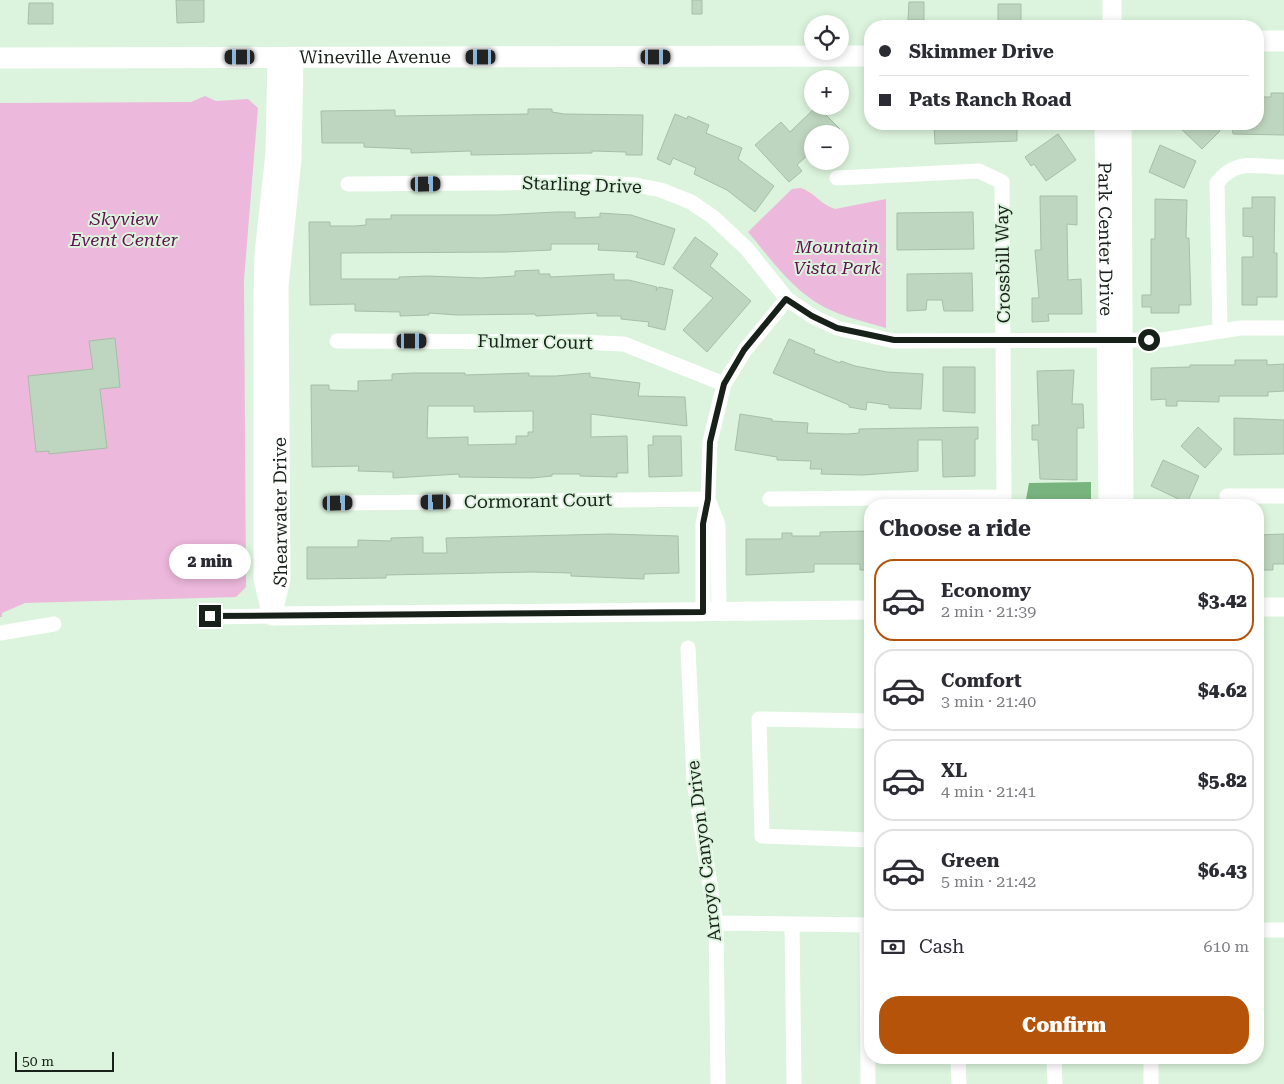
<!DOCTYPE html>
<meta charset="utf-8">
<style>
:root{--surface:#fff;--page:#f7f7f7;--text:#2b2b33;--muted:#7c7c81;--line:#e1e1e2;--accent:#b45309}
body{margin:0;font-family:"Roboto Serif",serif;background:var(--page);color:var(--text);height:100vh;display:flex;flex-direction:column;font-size:19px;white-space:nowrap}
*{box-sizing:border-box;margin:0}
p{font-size:16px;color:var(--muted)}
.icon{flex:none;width:28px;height:28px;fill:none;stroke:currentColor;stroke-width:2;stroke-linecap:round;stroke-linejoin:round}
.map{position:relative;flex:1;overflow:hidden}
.details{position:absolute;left:864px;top:499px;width:400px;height:565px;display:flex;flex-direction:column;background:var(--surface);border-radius:20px;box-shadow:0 2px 8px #0003}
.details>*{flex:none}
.banner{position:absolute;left:864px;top:20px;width:400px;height:110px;border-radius:20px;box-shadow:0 2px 8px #0003;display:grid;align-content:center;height:110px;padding:0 15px;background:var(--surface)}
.buttons{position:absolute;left:804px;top:15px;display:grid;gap:10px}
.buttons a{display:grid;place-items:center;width:45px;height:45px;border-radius:50%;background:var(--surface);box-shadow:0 2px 8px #0003;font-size:25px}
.scale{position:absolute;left:15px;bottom:12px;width:99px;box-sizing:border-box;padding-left:5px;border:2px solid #182119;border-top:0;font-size:14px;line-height:18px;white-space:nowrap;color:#182119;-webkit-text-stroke:4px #dcf4dd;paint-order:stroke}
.end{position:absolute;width:22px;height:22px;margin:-11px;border:6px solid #182119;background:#fff;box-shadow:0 0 0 2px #fff}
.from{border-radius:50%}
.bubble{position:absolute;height:35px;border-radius:18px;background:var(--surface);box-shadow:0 2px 8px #0003;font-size:16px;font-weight:800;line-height:35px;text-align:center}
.car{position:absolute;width:15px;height:30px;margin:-15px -8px;border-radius:6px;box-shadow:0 0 4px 1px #0007;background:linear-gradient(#222 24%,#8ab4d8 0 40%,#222 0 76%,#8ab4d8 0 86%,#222 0)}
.banner b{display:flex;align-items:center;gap:18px;height:48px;font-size:19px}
.banner b+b{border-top:1px solid var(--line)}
.banner i{width:12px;height:12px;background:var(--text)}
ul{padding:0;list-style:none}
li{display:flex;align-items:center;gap:15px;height:82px;margin:0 10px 8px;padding:0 5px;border:2px solid var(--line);border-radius:20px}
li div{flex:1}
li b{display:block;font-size:19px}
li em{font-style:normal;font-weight:800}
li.active{border-color:var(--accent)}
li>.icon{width:45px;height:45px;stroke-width:1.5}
h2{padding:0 15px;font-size:22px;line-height:60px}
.pay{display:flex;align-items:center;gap:12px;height:55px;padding:0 15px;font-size:19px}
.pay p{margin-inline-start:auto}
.button{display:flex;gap:10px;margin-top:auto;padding:10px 15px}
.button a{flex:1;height:58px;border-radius:20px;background:var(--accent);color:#fff;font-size:20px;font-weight:800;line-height:58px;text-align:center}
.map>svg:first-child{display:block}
.green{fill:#ecb8db}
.water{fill:#78b47d}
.building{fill:#bed6bf;stroke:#a6bda7;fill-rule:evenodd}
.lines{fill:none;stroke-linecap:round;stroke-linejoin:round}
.minor{stroke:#fff;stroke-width:15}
.tertiary{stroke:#fff;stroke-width:19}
.secondary{stroke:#fff;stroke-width:21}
.route{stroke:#182119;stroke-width:6}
.labels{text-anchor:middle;stroke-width:4;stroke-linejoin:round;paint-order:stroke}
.street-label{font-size:18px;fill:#182119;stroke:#dcf4dd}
.park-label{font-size:18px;font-style:italic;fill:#601250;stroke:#dcf4dd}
</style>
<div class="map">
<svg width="1284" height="1084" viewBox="0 0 1284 1084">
<rect width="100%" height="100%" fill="#dcf4dd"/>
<path class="green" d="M205,96l11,5 32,-2 10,9 -14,172 2,307 -10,10 -211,6 -23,10v4h-2v-514l191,-1z
M801,188c13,4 20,17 34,21l51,-10v129c-21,-6 -42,-11 -62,-21 -32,-17 -53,-48 -76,-75l44,-43z"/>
<path class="water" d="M1091,482v23h-66l4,-22z"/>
<path class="building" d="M176,0h28v22l-27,1z
M692,0h10v14h-10z
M909,2h15v18h-16z
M29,3h24v21h-25z
M998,4h23v17h-23z
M1271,93h13v42l-51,-1 -1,-10h26v-27h13z
M817,106l23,23 -5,5h-23v17l-15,14 5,6 -13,11 -34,-37 26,-23 9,10z
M528,109h24v3l12,2 79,1 -1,40h-16v-3l-34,-1v2l-121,2v-4l-60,2v-4l-47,-2v-4h-42l-1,-32 74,-1v6l133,-2z
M675,114l12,5 1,-3 21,9 -3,8 36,15 -4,11 36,27 -19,26 -28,-22 -33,-16 2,-6 -23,-10 -3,7 -13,-6z
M934,124h83v17l-82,3z
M1176,124h37l7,7 -18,18z
M1058,134l18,26 -30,21 -12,-17 -3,2 -6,-9z
M1160,145l36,16 -12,27 -35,-16z
M1040,196h37v29l-10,-1 1,56 13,-1 1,35h-34l1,7 -17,1v-24h7l-4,-48h6z
M1252,197h23l-1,56h3v44h-20v8h-15v-48h11v-20l-10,-1v-28h9z
M1155,199l32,1 -1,38h3l2,67h-12v8h-28v-6h-9v-12h9v-56h4z
M556,212h19v6l25,-1v-4l31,2 44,14 -11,36 -28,-8 2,-5 -40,-2 1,-6h-48v6l-45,2 -165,1v26h58v-2l29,-1 53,2 34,-2v-5l24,-1v4h11v3l64,-3v6h15l28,7 -1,4 3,-4 14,3 -8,40 -17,-4 1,-4 -28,-3v-3h-24v-3l-61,3 -1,-2 -78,1 -28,-2v2l-29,1v-4l-45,-1v-7l-45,1 -1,-83h21v4h25l11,-1v-6h25v-4h106z
M973,212l1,37 -77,1v-37z
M695,237l23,17 -8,12 41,35 -44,51 -24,-22 30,-32 -40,-30z
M972,273l1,38h-29l-2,-11h-15l-1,10 -19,1v-37z
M115,338l5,49 -20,2 7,59 -58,6v-3l-13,1 -8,-76 65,-7 -4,-28z
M789,339l26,11 -1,3 26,10 1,-2 14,5 32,6 36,2 -2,35 -32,-1v-3l-22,-3 -1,8 -17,-3v-2l-76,-32z
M1235,360h32v5l17,-1v27l-16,1v4h-49v6l-42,-1v5h-11v-7l-15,1v-32l39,-1v-2h45z
M943,367h32v46l-32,-2z
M1074,370l-2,34h11l1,24h-7v52l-37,-1 -2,-39h-6v-15h7l-2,-54z
M413,373h52v2l64,-2v3h27l34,-3v4l50,6 -2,13 47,1 2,29 -96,-12v23l36,-1 1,37h-11v4l-37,-1v-2h-28v2l-20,2 -73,-1v-3l-66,4v-6l-35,-1 1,-5 -47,1 -1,-82h18v5l29,1v-10l34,-1v-6zM428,406h46v6l59,-1v21h-5v4h-12v8l-48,1v-8l-41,1z
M740,414l32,5v2l36,2 -1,10 41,1 11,-1v-4l119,-2v12h-3v37l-32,1 -1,-37h-24v31l-55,4 -42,-1 1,-5h-12l1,-8 -34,-1v-3l-42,-7z
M1234,418l50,2v34l-50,1z
M1198,427l24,22 -17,19 -24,-22z
M653,436h28l1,40 -33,1 -1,-32h5z
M1163,460l36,16 -12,27 -36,-17z
M869,531l1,39h-10v-6h-46v8l-68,3v-36h36v-6h10v3h28v-4z
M609,534l69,2 1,37 -35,1v5l-73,-3v-3l-39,-1 -146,3v3l-79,1v-32h51v-7l33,1v-3l32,-1v16h24l-1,-15z
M1284,534v30h-11v6h-15v-35z"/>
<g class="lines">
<path class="minor" d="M348,184l236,-2 52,3 25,5 30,12 22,15 34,32 40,50 25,17 25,12 57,13 268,-1 79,-12h43
M1220,330l-3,-147c19,-25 38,-16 67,-16
M337,341l242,1 45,2 100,40
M1227,496h57
M708,499l10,26 1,86
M770,499l234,-2 -2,-315 -23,-11 -142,7
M338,503l370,-4
M703,612v-88l5,-25 2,-57 14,-58 21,-34 42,-51
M210,617l62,-1
M0,633l54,-9
M688,648l6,133 22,142 2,161
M870,721l-111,-2 3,117 108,4
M716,923l154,2
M792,924l2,160
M867,925l1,159
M1258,930h26
M958,1058l1,26
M1054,1058l1,26
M1151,1084v-26"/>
<g class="tertiary">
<path d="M1112,0v26"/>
<path id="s1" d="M1104,124l4,381"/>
<path d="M1122,124l2,381"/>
<path d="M1258,607h26"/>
<path id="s2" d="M273,612l8,-33 -2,-293 13,-127 2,-102"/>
<path d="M272,616l598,-6"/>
<path d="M272,616l-9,-37v-283l1,-42 11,-101 2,-96"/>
</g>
<g class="secondary">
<path d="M1258,41h26"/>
<path id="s3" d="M0,58l870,-2"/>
</g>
</g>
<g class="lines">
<path class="route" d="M210,616l493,-4v-88l5,-25 2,-57 14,-58 20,-34 42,-51 26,17 25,12 57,12h255"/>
</g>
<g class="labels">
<g class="street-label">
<text dy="6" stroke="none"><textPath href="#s3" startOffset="375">Wineville Avenue</textPath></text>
<text transform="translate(582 185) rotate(2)" y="6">Starling Drive</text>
<text dy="6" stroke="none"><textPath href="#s1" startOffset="115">Park Center Drive</textPath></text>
<text transform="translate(1003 264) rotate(-91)" y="6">Crossbill Way</text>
<text transform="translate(535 342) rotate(1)" y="6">Fulmer Court</text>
<text transform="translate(538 501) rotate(-1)" y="6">Cormorant Court</text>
<text dy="6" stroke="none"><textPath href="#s2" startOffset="101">Shearwater Drive</textPath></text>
<text transform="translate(704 851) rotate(-97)" y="6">Arroyo Canyon Drive</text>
</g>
<g class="park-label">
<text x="124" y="225">Skyview<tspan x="124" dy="21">Event Center</tspan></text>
<text x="837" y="253">Mountain<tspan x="837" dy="21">Vista Park</tspan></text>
</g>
</g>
</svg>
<div class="buttons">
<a><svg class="icon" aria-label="locate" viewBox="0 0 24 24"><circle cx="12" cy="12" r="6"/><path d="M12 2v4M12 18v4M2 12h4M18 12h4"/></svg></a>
<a>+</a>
<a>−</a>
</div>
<div class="scale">50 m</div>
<i class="end from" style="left:1149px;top:340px"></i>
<i class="end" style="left:210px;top:616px"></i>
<div class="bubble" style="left:169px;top:544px;width:82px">2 min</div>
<i class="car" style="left:240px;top:57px;rotate:270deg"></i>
<i class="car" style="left:481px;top:57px;rotate:270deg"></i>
<i class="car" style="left:656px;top:57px;rotate:90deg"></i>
<i class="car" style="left:426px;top:184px;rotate:89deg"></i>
<i class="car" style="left:412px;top:341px;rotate:90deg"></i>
<i class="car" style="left:436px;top:502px;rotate:269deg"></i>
<i class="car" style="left:338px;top:503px;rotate:89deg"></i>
<div class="banner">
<b><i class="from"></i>Skimmer Drive</b>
<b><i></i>Pats Ranch Road</b>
</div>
<section class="details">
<h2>Choose a ride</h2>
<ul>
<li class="active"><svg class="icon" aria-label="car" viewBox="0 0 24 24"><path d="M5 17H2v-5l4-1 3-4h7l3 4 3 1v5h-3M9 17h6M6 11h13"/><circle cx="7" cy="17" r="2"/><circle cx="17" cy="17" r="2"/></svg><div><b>Economy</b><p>2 min · 21:39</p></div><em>$3.42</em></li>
<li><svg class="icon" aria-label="car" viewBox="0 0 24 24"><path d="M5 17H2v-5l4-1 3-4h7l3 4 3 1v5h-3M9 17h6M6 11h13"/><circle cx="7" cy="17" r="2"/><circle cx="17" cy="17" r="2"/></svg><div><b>Comfort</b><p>3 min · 21:40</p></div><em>$4.62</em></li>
<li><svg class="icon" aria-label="car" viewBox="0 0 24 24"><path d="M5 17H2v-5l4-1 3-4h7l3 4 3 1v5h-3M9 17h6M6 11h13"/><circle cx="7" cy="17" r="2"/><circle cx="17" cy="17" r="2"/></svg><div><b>XL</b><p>4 min · 21:41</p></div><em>$5.82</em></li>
<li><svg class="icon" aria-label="car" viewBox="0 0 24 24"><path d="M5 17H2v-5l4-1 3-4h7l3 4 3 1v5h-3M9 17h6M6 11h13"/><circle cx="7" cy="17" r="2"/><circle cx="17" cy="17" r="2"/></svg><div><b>Green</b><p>5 min · 21:42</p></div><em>$6.43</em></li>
</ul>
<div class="pay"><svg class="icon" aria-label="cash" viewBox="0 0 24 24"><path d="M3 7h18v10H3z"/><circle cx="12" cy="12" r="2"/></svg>Cash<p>610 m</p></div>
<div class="button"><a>Confirm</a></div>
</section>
</div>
